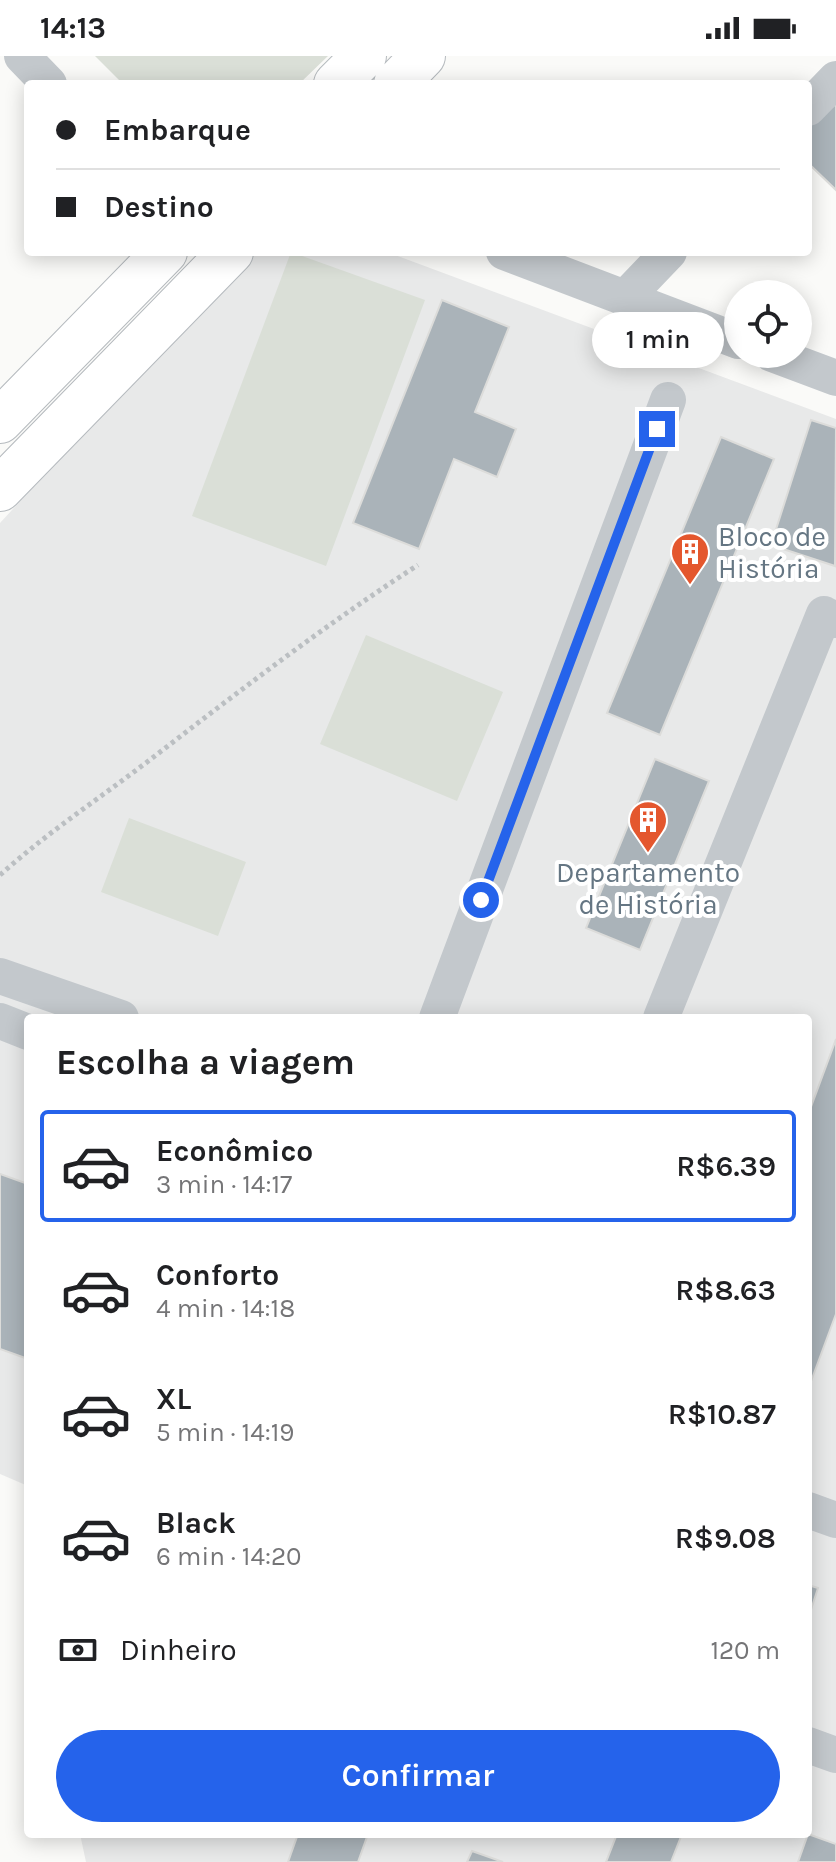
<!DOCTYPE html>
<html lang="pt">
<meta charset="utf-8">
<style>
:root{--surface:#fff;--page:#f6f6f6;--text:#202124;--muted:#757577;--line:#e0e0e0;--accent:#2563eb}
body{margin:0;font-family:Karla,sans-serif;background:var(--page);color:var(--text);height:100vh;display:flex;flex-direction:column;font-size:30px;white-space:nowrap}
*{box-sizing:border-box;margin:0}
p{font-size:26px;color:var(--muted)}
.icon{flex:none;width:44px;height:44px;fill:none;stroke:currentColor;stroke-width:2;stroke-linecap:round;stroke-linejoin:round}
.map{position:relative;flex:1;overflow:hidden}
.panel{position:absolute;left:24px;top:958px;width:788px;height:824px;display:flex;flex-direction:column;background:var(--surface);border-radius:8px;box-shadow:0 4px 20px #0003}
.panel>*{flex:none}
.hud{position:absolute;left:24px;top:24px;width:788px;height:176px;border-radius:8px;box-shadow:0 4px 20px #0003;display:grid;align-content:center;height:176px;padding:0 32px;background:var(--surface)}
.tools{position:absolute;left:724px;top:224px;display:grid;gap:16px}
.tools a{display:grid;place-items:center;width:88px;height:88px;border-radius:50%;background:var(--surface);box-shadow:0 4px 20px #0003;font-size:40px}
.end{position:absolute;width:36px;height:36px;margin:-18px;border:10px solid #2563eb;background:#fff;box-shadow:0 0 0 4px #fff}
.from{border-radius:50%}
.bubble{position:absolute;height:56px;border-radius:28px;background:var(--surface);box-shadow:0 4px 20px #0003;font-size:26px;font-weight:600;line-height:56px;text-align:center}
.hud b{display:flex;align-items:center;gap:28px;height:76px;font-size:30px}
.hud b+b{border-top:2px solid var(--line)}
.hud i{width:20px;height:20px;background:var(--text)}
ul{padding:0;list-style:none}
li{display:flex;align-items:center;gap:24px;height:112px;margin:0 16px 12px;padding:0 16px;border:4px solid transparent;border-radius:8px}
li div{flex:1}
li b{display:block;font-size:30px}
li em{font-style:normal;font-weight:600}
li.active{border-color:var(--accent)}
li>.icon{width:72px;height:72px;stroke-width:1.5}
h2{padding:0 32px;font-size:36px;line-height:96px}
.pay{display:flex;align-items:center;gap:20px;height:88px;padding:0 32px;font-size:30px}
.pay p{margin-inline-start:auto}
.cta{display:flex;gap:16px;margin-top:auto;padding:16px 32px}
.cta a{flex:1;height:92px;border-radius:48px;background:var(--accent);color:#fff;font-size:32px;font-weight:600;line-height:92px;text-align:center}
.status{display:flex;justify-content:space-between;align-items:center;height:56px;padding:0 40px;background:var(--surface);direction:ltr}
.status svg{height:22px;fill:currentColor}
.map>svg:first-child{display:block}
.built{fill:#e8e9e9}
.green{fill:#dadfd7}
.building{fill:#aab3b9;stroke:#dcdcda;stroke-width:2}
.lines{fill:none;stroke-linecap:round;stroke-linejoin:round}
.major-casing{stroke:#b5babe;stroke-width:46}
.path{stroke:#bbbfc2;stroke-width:5;stroke-dasharray:4 4;stroke-linecap:butt}
.minor{stroke:#c3c8cc;stroke-width:36}
.major{stroke:#fff;stroke-width:44}
.route{stroke:#2563eb;stroke-width:10}
.labels{text-anchor:middle;stroke-width:8;stroke-linejoin:round;paint-order:stroke}
.poi-label{font-size:28px;fill:#657683;stroke:#fff;text-anchor:start}
</style>
<div class="status"><b>14:13</b><svg viewBox="0 0 49 12"><path d="M0 12V9h3v3zM5 12V6h3v6zM10 12V3h3v9zM15 12V0h3v12zM26 1h20v11H26zM47 4h2v5h-2z"/></svg></div>
<div class="map">
<svg width="836" height="1806" viewBox="0 0 836 1806">
<rect width="100%" height="100%" fill="#fafaf8"/>
<path class="built" d="M250,196h137l449,167v1443h-750l-6,-28h728v-816h-780v468l-28,-12v-951z"/>
<path class="green" d="M95,0h233l-29,28h-176z
M291,196l134,48 -99,266 -134,-50z
M366,579l137,57 -46,109 -137,-57z
M129,762l117,44 -28,74 -117,-44z"/>
<path class="building" d="M836,48v86l-28,-27v-38z
M442,244l67,27 -34,85 41,17 -19,48 -43,-18 -35,90 -66,-26z
M811,364l25,8 -1,138 -64,-21z
M721,381l53,22 -114,276 -53,-22z
M655,703l54,22 -69,169 -54,-22z
M836,983v275l-26,70 -2,-269z
M0,1118l28,10v175l-28,-10z
M808,1529l10,3 -10,31z
M298,1778h70l-10,28h-70z
M617,1778h65l-11,28h-65z
M808,1778l28,10v18h-38z
M472,1795l31,11h-36z"/>
<g class="lines">
<defs>
<path id="major" d="M336,28l28,-28
M396,28l27,-28
M0,365l165,-169
M0,433l231,-237"/>
</defs>
<use href="#major" class="major-casing"/>
<path class="path" d="M0,819c48,-43 100,-77 151,-116 87,-67 174,-134 267,-194"/>
<path class="minor" d="M22,0l27,28
M808,52l28,-29
M504,196l234,89
M625,242l44,-46
M772,298l64,24
M0,920l121,42
M437,962l231,-618
M661,962l163,-404 12,6
M0,965l28,11
M808,1454l28,10
M808,1689l28,10"/>
<use href="#major" class="major"/>
</g>
<g class="lines">
<path class="route" d="M481,844l176,-471"/>
</g>
<defs>
<symbol id="building-pin" viewBox="-11 -11 22 30"><path d="M0 17L-7.5 6A9.5 9.5 0 1 1 7.5 6Z" fill="#e4572e" stroke="#fff"/><path d="M-4-6H4V6H1V3H-1V6H-4ZM-2.5-4.3h1.7v1.8h-1.7ZM.8-4.3h1.7v1.8H.8ZM-2.5-1h1.7V.8h-1.7ZM.8-1h1.7V.8H.8Z" fill="#fff"/></symbol>
</defs>
<g fill-rule="evenodd">
<use href="#building-pin" x="668" y="474" width="44" height="60"/>
<use href="#building-pin" x="626" y="742" width="44" height="60"/>
</g>
<g class="labels">
<g class="poi-label">
<text x="718" y="490">Bloco de<tspan x="718" dy="32">História</tspan></text>
<text x="648" y="826" text-anchor="middle">Departamento<tspan x="648" dy="32">de História</tspan></text>
</g>
</g>
</svg>
<div class="tools">
<a><svg class="icon" aria-label="locate" viewBox="0 0 24 24"><circle cx="12" cy="12" r="6"/><path d="M12 2v4M12 18v4M2 12h4M18 12h4"/></svg></a>
</div>
<i class="end from" style="left:481px;top:844px"></i>
<i class="end" style="left:657px;top:373px"></i>
<div class="bubble" style="left:592px;top:256px;width:132px">1 min</div>
<div class="hud">
<b><i class="from"></i>Embarque</b>
<b><i></i>Destino</b>
</div>
<section class="panel">
<h2>Escolha a viagem</h2>
<ul>
<li class="active"><svg class="icon" aria-label="car" viewBox="0 0 24 24"><path d="M5 17H2v-5l4-1 3-4h7l3 4 3 1v5h-3M9 17h6M6 11h13"/><circle cx="7" cy="17" r="2"/><circle cx="17" cy="17" r="2"/></svg><div><b>Econômico</b><p>3 min · 14:17</p></div><em>R$6.39</em></li>
<li><svg class="icon" aria-label="car" viewBox="0 0 24 24"><path d="M5 17H2v-5l4-1 3-4h7l3 4 3 1v5h-3M9 17h6M6 11h13"/><circle cx="7" cy="17" r="2"/><circle cx="17" cy="17" r="2"/></svg><div><b>Conforto</b><p>4 min · 14:18</p></div><em>R$8.63</em></li>
<li><svg class="icon" aria-label="car" viewBox="0 0 24 24"><path d="M5 17H2v-5l4-1 3-4h7l3 4 3 1v5h-3M9 17h6M6 11h13"/><circle cx="7" cy="17" r="2"/><circle cx="17" cy="17" r="2"/></svg><div><b>XL</b><p>5 min · 14:19</p></div><em>R$10.87</em></li>
<li><svg class="icon" aria-label="car" viewBox="0 0 24 24"><path d="M5 17H2v-5l4-1 3-4h7l3 4 3 1v5h-3M9 17h6M6 11h13"/><circle cx="7" cy="17" r="2"/><circle cx="17" cy="17" r="2"/></svg><div><b>Black</b><p>6 min · 14:20</p></div><em>R$9.08</em></li>
</ul>
<div class="pay"><svg class="icon" aria-label="cash" viewBox="0 0 24 24"><path d="M3 7h18v10H3z"/><circle cx="12" cy="12" r="2"/></svg>Dinheiro<p>120 m</p></div>
<div class="cta"><a>Confirmar</a></div>
</section>
</div>
